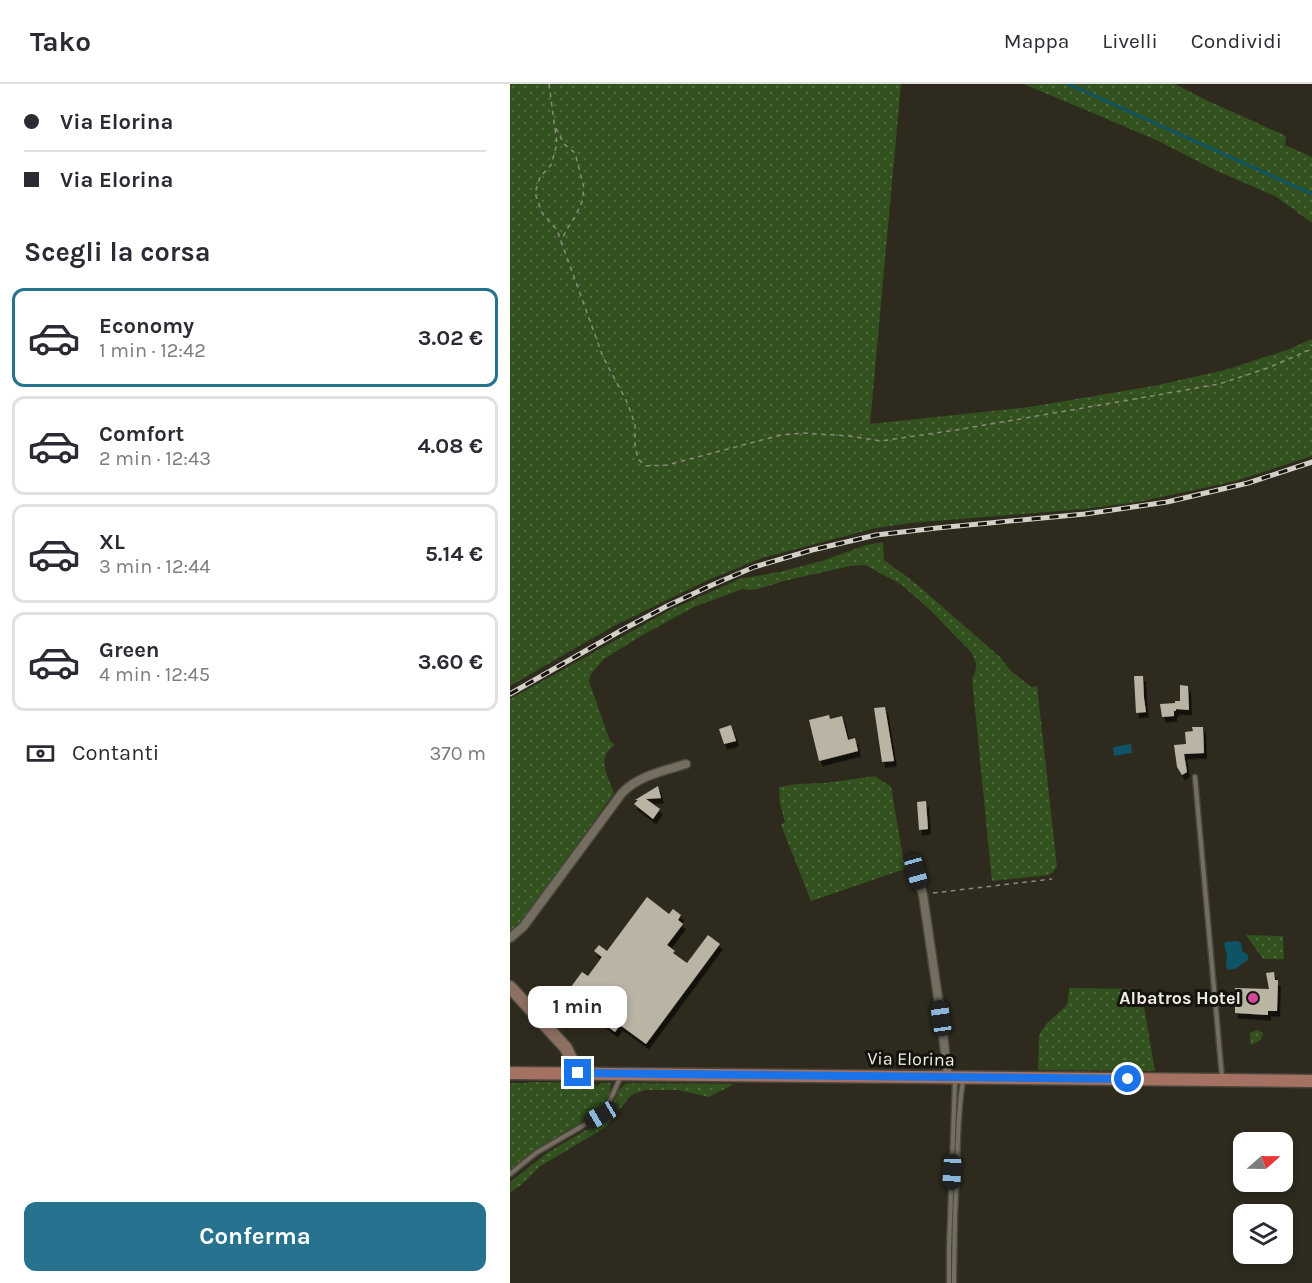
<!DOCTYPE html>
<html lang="it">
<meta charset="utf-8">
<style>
:root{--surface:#fff;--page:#f7f7f7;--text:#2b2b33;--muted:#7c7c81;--line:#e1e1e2;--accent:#27728e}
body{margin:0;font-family:Karla,sans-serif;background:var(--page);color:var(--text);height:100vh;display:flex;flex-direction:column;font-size:22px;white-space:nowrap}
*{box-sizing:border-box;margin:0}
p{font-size:20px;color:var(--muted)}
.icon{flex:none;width:33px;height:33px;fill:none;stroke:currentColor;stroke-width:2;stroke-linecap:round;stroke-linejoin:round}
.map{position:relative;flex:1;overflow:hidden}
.side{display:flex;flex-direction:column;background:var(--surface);width:510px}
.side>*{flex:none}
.banner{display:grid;align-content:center;height:132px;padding:0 24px;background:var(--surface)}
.needle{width:39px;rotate:70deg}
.tools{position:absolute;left:723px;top:1048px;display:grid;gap:12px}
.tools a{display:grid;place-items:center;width:60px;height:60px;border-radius:12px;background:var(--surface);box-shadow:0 3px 9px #0003;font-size:30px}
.end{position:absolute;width:27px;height:27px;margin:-14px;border:8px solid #1a73e8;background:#fff;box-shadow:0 0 0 3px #fff}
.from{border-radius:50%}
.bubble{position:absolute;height:42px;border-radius:12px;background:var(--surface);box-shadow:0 3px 9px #0003;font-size:20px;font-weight:700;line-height:42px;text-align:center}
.car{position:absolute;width:18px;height:36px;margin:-18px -9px;border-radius:8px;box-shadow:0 0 4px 2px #0007;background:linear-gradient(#222 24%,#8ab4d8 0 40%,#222 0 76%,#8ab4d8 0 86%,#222 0)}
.banner b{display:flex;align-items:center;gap:21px;height:57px;font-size:22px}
.banner b+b{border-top:2px solid var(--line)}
.banner i{width:15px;height:15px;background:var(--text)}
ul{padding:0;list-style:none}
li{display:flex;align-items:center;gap:18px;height:99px;margin:0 12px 9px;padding:0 12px;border:3px solid var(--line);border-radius:12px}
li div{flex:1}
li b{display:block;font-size:22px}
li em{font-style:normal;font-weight:700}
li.on{border-color:var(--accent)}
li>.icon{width:54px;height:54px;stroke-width:1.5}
h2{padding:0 24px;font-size:27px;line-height:72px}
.pay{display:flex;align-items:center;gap:15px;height:66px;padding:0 24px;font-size:22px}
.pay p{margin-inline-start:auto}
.primary-button{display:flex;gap:12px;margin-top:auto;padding:12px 24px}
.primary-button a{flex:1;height:69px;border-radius:12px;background:var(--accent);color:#fff;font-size:24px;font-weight:700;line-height:69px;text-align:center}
header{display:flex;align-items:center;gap:36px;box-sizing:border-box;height:84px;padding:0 30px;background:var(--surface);border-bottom:2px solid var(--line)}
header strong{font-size:28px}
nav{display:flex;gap:33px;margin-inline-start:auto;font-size:21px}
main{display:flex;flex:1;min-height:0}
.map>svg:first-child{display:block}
.grass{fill:url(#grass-dots)}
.water{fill:#0f5466}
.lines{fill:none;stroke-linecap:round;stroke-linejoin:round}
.stream{stroke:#0f5466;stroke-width:3}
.building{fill:#bab4a5;filter:url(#shadow)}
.lane-casing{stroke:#4a463c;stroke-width:7}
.street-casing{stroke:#4a463c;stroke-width:11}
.secondary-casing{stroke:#4a463c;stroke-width:15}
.primary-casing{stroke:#4a463c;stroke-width:15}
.path{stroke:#8e8a80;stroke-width:1.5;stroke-dasharray:4.5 4.5;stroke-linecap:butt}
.lane{stroke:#736e60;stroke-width:4}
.street{stroke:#736e60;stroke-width:8}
.secondary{stroke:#8c7061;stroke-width:12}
.primary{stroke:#a57162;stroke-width:12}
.rail-casing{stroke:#d3d0c7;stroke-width:5}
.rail{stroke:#15130d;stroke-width:3;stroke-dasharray:9;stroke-linecap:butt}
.route{stroke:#1a73e8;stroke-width:8}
.hotel-dot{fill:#d1479c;stroke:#15130d;stroke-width:2}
.labels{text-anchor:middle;stroke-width:6;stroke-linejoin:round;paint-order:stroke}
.poi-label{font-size:18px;font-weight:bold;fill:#efece4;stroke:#15130d;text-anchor:end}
.street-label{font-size:18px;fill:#efece4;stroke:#15130d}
</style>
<header>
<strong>Tako</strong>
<nav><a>Mappa</a><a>Livelli</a><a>Condividi</a></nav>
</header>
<main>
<section class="side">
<div class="banner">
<b><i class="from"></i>Via Elorina</b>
<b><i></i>Via Elorina</b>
</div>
<h2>Scegli la corsa</h2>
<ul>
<li class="on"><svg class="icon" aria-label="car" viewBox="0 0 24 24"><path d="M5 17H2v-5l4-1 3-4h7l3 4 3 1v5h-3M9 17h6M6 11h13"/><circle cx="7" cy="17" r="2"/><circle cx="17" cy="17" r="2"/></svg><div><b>Economy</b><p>1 min · 12:42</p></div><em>3.02 €</em></li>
<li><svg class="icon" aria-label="car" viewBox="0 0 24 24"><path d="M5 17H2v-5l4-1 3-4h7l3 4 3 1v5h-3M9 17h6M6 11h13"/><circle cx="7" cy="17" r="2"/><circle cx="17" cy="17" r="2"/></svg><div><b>Comfort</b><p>2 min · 12:43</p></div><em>4.08 €</em></li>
<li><svg class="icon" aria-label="car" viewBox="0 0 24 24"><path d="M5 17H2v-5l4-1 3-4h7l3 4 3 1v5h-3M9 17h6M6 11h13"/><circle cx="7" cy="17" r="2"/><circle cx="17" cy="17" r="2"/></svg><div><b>XL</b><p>3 min · 12:44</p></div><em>5.14 €</em></li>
<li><svg class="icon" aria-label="car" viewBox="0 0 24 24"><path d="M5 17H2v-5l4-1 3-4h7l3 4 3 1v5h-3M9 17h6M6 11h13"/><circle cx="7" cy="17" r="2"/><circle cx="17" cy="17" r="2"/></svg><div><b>Green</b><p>4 min · 12:45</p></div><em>3.60 €</em></li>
</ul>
<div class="pay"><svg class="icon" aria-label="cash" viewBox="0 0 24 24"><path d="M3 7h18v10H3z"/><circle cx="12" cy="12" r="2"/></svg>Contanti<p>370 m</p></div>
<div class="primary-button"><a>Conferma</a></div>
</section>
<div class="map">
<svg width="802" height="1199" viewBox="0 0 802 1199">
<defs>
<pattern id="grass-dots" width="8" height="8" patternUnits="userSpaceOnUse" patternTransform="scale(1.5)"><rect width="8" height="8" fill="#32511e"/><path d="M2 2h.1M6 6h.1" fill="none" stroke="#506a3f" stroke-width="1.8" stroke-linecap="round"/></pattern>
<filter id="shadow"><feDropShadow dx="3" dy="5.5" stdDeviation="0" flood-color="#0009"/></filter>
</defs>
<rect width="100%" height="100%" fill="#2e2a1e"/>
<path class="grass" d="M0,0h391l-31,340 159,-17 124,-21 72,-16 62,-20 25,-11v117l-76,25 -98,21 -54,7 -173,14 -35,5 -114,30 -54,22 -96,47 -102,59z
M514,0h151l31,16 80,36 -1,9 27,12v66l-37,-27 -58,-25 -63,-32z
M373,458l1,18 30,22 86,75 10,13 21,17 6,-1 20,181 -5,6 -4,2 -56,6 -20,-202c6,-11 5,-16 -1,-27l-41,-42 -28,-25 -37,-20 -15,1 -66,15 -26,8 -8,1 -7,-1 -47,17 -50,27 -42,26 -13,15 -2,7 21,60 5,4c-20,13 -7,30 -1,48l-91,128 -13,11v-233l160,-89 70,-31 39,-7 43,-11 44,-16z
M365,692l16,11 14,82 -94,32 -30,-76 4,-3 -5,-19 -1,-16 18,-3 28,-1z
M736,851l37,1 1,23h-21z
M559,904l72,1 14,82 -117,-1 1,-35 8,-12 18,-16 3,-6z
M748,946l5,3 -2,7 -10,5 -1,-12z
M18,998l66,1 3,4 3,-4h11c0,12 -6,20 -13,29l-65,39 -23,19v-87h18z
M116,999l108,1 -25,13 -31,-7h-33l-14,5 -25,32 -67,40 -19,19 -10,6v-10l37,-29 54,-32 7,-6 11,-25z"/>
<path class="water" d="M621,660l1,9 -18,3 -1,-9z
M727,857l4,2 1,8 6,4v5l-13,9 -7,1 -2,-4 1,-11 -3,-11 2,-2z"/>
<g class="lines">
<path class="stream" d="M558,0l244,110"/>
</g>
<path class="building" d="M624,592h9l1,22 2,14 -10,1z
M670,601l8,1 1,24 -13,-1v-1v3h-2v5l-12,1 -2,-13 15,-1v-2h5z
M375,623l9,54 -12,1 -8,-54z
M319,631l1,4 12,-3 6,24 7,-2 3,13 -39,10 -10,-41z
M221,641l5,16 -12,3 -5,-15z
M682,643h11l1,26 -20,1 3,18 -5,3 -5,-8 -3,-22 12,-1 -1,-12 8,-1z
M148,702l3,12 -15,1 14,10 -7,10 -19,-15 4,-4h-3z
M416,717l2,28 -9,1 -2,-28z
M137,813l22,17 4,-5 8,6 -3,5 5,4 -16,21 8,6 -2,2 14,10 21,-28 12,9 -74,100 -26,-19 -5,7 -50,-37 17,-23 6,4 14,-19 -8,-6 5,-6 8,6z
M764,888l1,8h3l-1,31h-9v4l-33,-2v-25l34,1 -3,-16z"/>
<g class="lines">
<defs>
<path id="lane" d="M685,693l27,300
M0,1090l26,-21 65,-38 7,-10 12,-27
M439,1199v-34l6,-168
M444,1199c0,-38 1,-77 3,-115 1,-29 1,-58 6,-87"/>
<path id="street" d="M406,788l7,23 18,123 7,59
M0,854l13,-11 99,-134c16,-17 41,-22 64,-29"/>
<path id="secondary" d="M0,903l56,61 12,25"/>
<path id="primary" d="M0,989l802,8"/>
</defs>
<use href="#lane" class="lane-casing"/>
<use href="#street" class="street-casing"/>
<use href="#secondary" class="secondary-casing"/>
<use href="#primary" class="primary-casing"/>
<path class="path" d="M39,0l8,60 -6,21 -11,12 -5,16 7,20 15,17 46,127 24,45 8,22v21l3,14 8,7 21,-1 114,-30 22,-2 46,3 32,5 75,-11 173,-30 90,-16 46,-15 47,-20
M46,44l8,16 11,9 9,35 -2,14 -7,15 -8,12 -6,12
M423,809l119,-14"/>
<use href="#lane" class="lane"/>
<use href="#street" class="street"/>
<use href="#secondary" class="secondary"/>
<use href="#primary" class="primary"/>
<defs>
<path id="rail" d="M0,610l112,-64 45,-24 45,-21 42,-18 58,-17 64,-15 61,-7 148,-14 82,-12 81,-19 64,-21"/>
</defs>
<use href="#rail" class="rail-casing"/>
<use href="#rail" class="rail"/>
</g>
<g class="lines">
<path class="route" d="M68,989l550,6"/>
</g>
<circle class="hotel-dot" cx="743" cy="914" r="6"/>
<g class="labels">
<g class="poi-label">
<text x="731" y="920">Albatros Hotel</text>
</g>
<g class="street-label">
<text transform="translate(401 975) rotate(1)" y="6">Via Elorina</text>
</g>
</g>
</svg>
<div class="tools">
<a><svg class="needle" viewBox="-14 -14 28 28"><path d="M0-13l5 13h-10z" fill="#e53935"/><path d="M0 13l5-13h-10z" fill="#7c7c81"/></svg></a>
<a><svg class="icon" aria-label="layers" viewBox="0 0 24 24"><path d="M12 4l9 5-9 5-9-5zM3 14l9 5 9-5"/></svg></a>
</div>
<i class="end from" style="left:618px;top:995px"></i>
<i class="end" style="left:68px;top:989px"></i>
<div class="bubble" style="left:18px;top:902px;width:99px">1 min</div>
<i class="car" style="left:406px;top:788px;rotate:164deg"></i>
<i class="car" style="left:431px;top:934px;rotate:352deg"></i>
<i class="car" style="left:91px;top:1031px;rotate:240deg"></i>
<i class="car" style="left:442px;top:1088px;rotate:183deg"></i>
</div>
</main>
